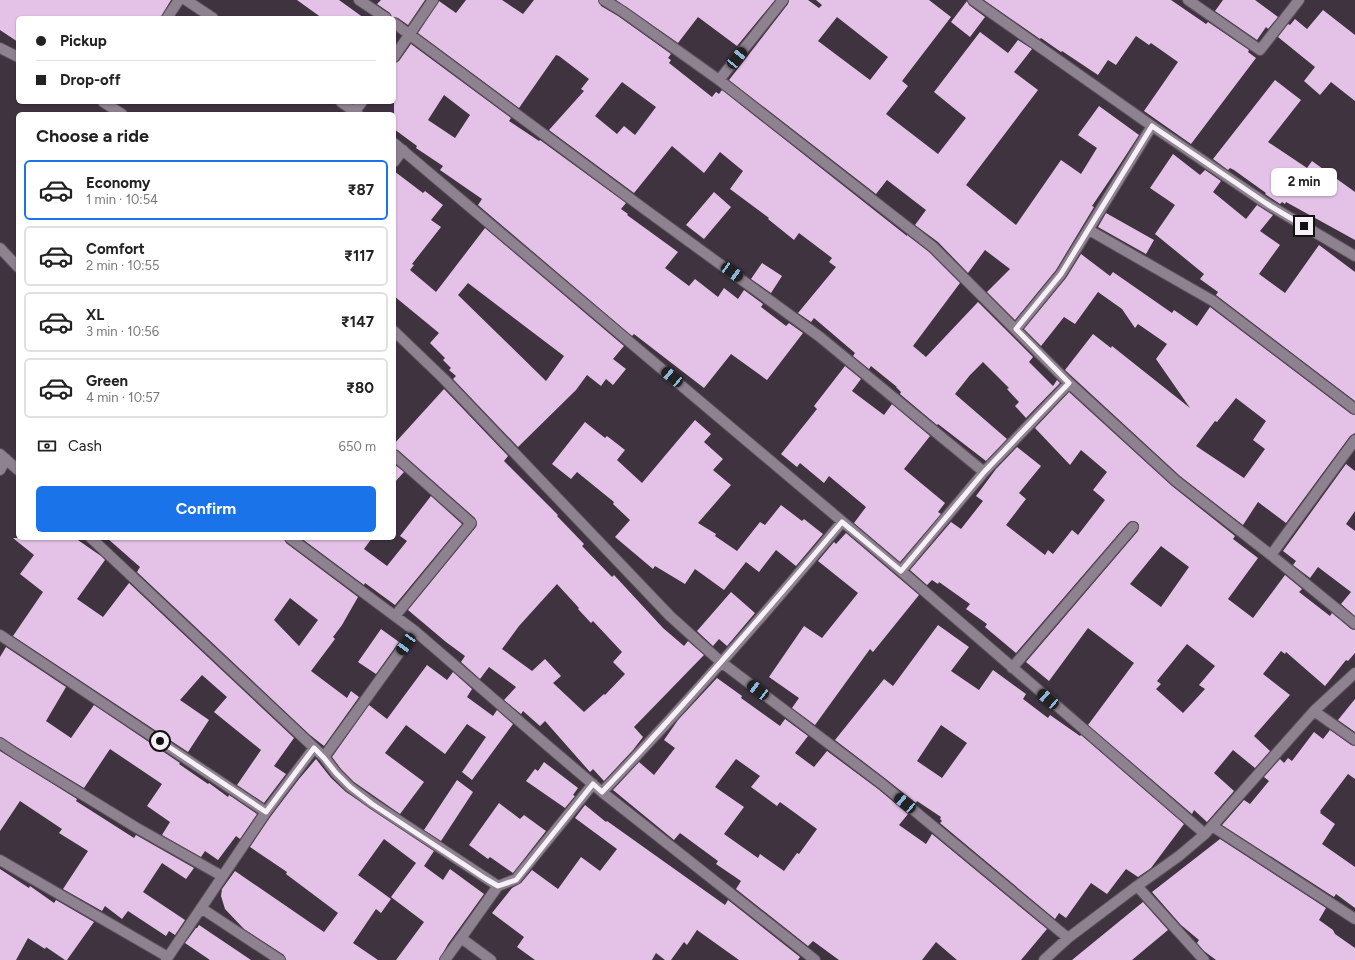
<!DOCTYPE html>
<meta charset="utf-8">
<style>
:root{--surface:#fff;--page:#f2f2f2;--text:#222;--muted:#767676;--line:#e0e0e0;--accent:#1a73e8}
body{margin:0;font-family:Figtree,sans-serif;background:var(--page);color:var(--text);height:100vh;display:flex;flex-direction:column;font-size:15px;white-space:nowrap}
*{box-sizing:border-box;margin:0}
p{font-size:13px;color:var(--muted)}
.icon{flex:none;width:22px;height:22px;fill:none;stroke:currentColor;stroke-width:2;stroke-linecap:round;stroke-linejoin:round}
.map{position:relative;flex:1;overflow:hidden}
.panel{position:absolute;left:16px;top:112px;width:380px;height:428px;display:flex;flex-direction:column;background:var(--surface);border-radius:6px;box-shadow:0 1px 3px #0004}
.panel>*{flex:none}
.guide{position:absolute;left:16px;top:16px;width:380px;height:88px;border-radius:6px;box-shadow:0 1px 3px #0004;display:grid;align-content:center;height:88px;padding:0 20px;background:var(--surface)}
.end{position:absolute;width:18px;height:18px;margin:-9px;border:5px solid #f7f0f8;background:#111;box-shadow:0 0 0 2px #111}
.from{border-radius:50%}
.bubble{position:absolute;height:28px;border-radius:6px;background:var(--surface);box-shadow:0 1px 3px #0004;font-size:13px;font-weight:700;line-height:28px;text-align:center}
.car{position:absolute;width:12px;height:24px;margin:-12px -6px;border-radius:5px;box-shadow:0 0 3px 1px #0007;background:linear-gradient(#222 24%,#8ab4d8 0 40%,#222 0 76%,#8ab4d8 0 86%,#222 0)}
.guide b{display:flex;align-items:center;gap:14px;height:38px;font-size:15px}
.guide b+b{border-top:1px solid var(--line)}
.guide i{width:10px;height:10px;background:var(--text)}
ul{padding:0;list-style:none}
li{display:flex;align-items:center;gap:12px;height:60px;margin:0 8px 6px;padding:0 12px;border:2px solid var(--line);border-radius:6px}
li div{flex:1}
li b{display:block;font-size:15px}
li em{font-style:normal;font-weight:700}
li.current{border-color:var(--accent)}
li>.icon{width:36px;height:36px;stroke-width:1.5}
h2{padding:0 20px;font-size:18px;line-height:48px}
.pay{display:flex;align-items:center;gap:10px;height:44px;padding:0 20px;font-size:15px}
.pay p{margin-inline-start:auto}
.cta{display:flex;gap:8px;margin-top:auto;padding:8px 20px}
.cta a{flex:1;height:46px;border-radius:6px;background:var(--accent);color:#fff;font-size:16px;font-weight:700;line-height:46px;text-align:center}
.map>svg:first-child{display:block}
.building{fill:#e4c2e7;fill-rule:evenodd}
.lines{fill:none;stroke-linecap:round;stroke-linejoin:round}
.minor-casing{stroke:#5b525c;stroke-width:12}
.minor{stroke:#8f8290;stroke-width:10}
.route{stroke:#f7f0f8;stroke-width:5}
</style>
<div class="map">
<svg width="1355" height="960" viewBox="0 0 1355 960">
<rect width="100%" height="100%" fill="#3e333f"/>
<path class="building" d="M0,0h171l-11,18h-142v24l-18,-12z
M297,0h42l25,18h-42z
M381,0h44l-17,25 -10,-7 -6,-1 -2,-4 -13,-9z
M466,0h36l21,14 11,-14h64l3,6 17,10 53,38 -3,4 3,2 -2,3 43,34 4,-5 3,2 3,-4 185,146v-1l22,17 31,31 -47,63 13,11 52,-55 55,55 -4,5 24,24 4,-6 3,3 -34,35 -11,-12 4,-4 -12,-13 2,-1 -26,-26 -13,13 -15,19 52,45 -21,22 -48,-37 -1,1 -37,-31 1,-2 -5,-5h1l-26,-21 -2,3 -16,-13 2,-3 -41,-35 -3,4 -13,-9 38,-46 -7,-5 3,-4 -33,-25 -5,7 -26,-21 1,-1 -39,-29 13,-18 -23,-19 -16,21 -32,-27 -38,47 -85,-63 35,-39 -3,-2 8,-10 -30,-23 -3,-1 -37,53 -101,-75 21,-32 17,12zM622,82l34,25 -21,28 -11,-9 -7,8 -22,-18z
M616,0h159l-38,46 -39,-29 -20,26z
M789,0h19l11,8 3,-3 -6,-5h113l22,17 -49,64 6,5 -22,28 52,40 28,-36 -32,-26 46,-60 28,21 10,-13 14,9 -18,23 24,18 -72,95 50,40 45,-65 20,14 16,-26 -19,-13 21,-29 40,29 -26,40 -21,31 2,1 -38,63 -41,50 -28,-28 23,-23 -25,-19 -17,23 -30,-31 -23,-17 11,-15 -39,-30 -11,14 -147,-114 59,-76zM837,17l51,40 -18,23 -52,-39z
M984,0h187l35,24 2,-2 41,28 -1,2 8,6 -65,86 -47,-33 34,-49 -27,-19 -2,2 -13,-9 -20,29 -8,-5 -10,15 -36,-24 -1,1 -20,-14 -1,1z
M1223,0h32l23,17 -10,12 -2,-2 -9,13 -42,-29z
M967,1l2,4 16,12 -15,20 -19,-15z
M1323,10l32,25v66l-24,-19 -11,13 -16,-14 11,-14 -37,-30 10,-13 2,1 5,-6 12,10z
M411,44l100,74 -2,3 30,20 1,-1 86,63 -5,6 7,5 -1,1 51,37 -13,16 24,18 6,-7 23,18 6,-9 14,11 6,-9 19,14 -2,3 25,19 3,-3 14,10 -36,47 -36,-26 -27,34 -70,-54 -2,2 -154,-131 4,-6 -42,-29 3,-4 -27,-18 1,-2 -23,-17v-66l5,-2zM444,95l26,20 -15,23 -27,-18z
M1275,80l26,20 -33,42 39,26 5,-7 43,31v48l-69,-38 -1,2 -3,-2 -2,2 -15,-10 1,-1 -32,-23 -4,-2 -2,2 -15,-11z
M1173,154l27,21 5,-5 16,11 -8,11 33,27 11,-14 16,10 -13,16 20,14 -21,29 26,19 34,-48 36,27v129l-139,-106 2,-3 -18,-13 4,-5 -49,-40 20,-29 -25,-17z
M394,171l29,22 2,-2 18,14 -12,15 10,7 -29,37 2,1 -4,5 26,22 49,-64 139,118 -11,13 13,10 -13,16 -7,-6 -5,7 -14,-11 -11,15 -58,57 -65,-68 3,-3 -7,-6 2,-2 -8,-8 2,-2 -15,-15 9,-10 -45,-37zM468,283l96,73 -18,25 -88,-86z
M714,192l17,15 -27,32 -18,-14z
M1106,213l48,27 -8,14 -48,-27z
M1081,254l29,22 3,-4 59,41 2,-3 23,16 13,-19 141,107 4,1v18l-5,3 -64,87 -28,-21 -15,23 -63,-49 -115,-106 28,-36 18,14 1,-2 78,62 -34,-49 11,-15 -29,-20 -3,4 -13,-19 -24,-17 -23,32 -11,-7 -23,29 -17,-17 42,-51zM1236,398l30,23 -13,19 12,9 -21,29 -48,-32 19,-25 2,1z
M762,263l20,13 -11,17 -20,-14z
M845,366l16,13 -9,12 32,24 8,-11 38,32 -26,33 41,34 -7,9 3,2 -41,48 -46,-39 12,-16 -37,-31 -5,7 -24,-20 -3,4 -16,-13 36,-45 -3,-3z
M444,389l64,67 -4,5 54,54 -1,1 27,28 -2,2 30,31 2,-2 49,53 21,18 4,-5 16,14 -70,72 9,10 -10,13 -29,31 -11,-12 -3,3 -45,-51 -5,5 -17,-15 -2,3 -17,-14 12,-13 -27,-20 -9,12 -19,-17 4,-6 -19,-14 -38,-32 68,-83 1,-3 -2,-6 -77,-68 -4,-1v-5zM557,584l22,24 -1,1 13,14 2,-2 29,31 -9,10 12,12 -20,21 -1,-1 -20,18 -31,-29 8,-7 -16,-17 -13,12 -30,-22 17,-23z
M1069,392l103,94 63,50 -2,3 25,19 -30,41 25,19 32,-43 17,14 -3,3 31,24 2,-3 19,16 4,1v23l-7,8 -2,-1 -21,26 -39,-34 -1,2 -4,-3 -18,23 27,21 -36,41 16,15 -15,17 -22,-18 -19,23 20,18 -27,31 -13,-12 -2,4 -104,-89 46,-62 -46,-35 -39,53 -23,-19 112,-131 1,-6 -2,-3 -6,-1 -3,2 -112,130 -31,-26 2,-3 -21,-15 4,-5 -31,-22 -1,2 -6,-4 -5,5 -17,-15 41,-48 10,7 22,-28 -7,-5 20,-27 21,-22 24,19 -22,27 7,6 -20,26 39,30 3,-5 5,4 19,-24 6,5 27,-35 -12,-10 14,-18 -26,-22 -11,15 -35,-37zM1161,546l28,21 -28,40 -31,-23zM1187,644l28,22 -16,19 6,4 -22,24 -27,-24 5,-5 -4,-3z
M695,420l16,14 -7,8 19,17 -10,11 18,15 -33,38 18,11 -1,2 22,15 23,-29 5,3 16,-20 21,16 2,-2 19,15 -27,32 -20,-16 -17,22 -13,-10 -22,28 -29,-21 -10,15 -30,-18 -2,3 -38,-32 15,-17 -17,-16 1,-2 -37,-30 -6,7 -19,-15 33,-42 20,16 2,-2 18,14 -8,10 25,23z
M394,464l10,8 -10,11z
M1346,464l9,7v40l-9,13 9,7v85l-14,-12 10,-12 -33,-25 -8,11 -17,-13 3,-4 -13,-10z
M431,496l31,28 -67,81 -30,-22 -1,2 -63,-47h71l-8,11 23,17 20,-25 -7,-5z
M846,533l73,62 -46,57 -3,-3 -55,76 -23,-17 7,-10 -30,-21 35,-51 18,12 36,-45 -40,-32 16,-19 2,2z
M13,538h62l26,18 4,4 -28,39 26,18 26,-34 165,155 -20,28 12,8 -22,29 -27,-18 24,-35 -47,-38 13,-15 -25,-22 -22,25 29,20 -21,32 -175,-116 30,-44 -23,-18 14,-19z
M107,538h177l2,5 72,54 -16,28 -9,12 2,2 -24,32 36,27 4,-7 8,6 -35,49 -14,-11 -173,-163 3,-5zM290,598l28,22 -19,26 -25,-26z
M731,592l24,21 -28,33 -8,-7 -6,7 -16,-15z
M938,625l31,22 -18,24 28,19 14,-20 33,24 -3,5 25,19 2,-3 30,21 1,-1 103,89 -33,44 -13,9 -12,-8 -19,25 -16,-11 -25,35 -7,-5 -4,6 -115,-96 2,-2 -2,-2 1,-2 -24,-16 -1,2 -30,-24 -51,-39 49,-61 9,7zM941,725l26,18 -25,35 -25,-17z
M381,629l18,13 -23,32 -18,-12z
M6,647l60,40 -20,34 25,17 23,-33 86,58 -1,1 29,20 1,-1 19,14 1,-2 28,19 -17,25 -4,-3 -18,24 -13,-9 -4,6 -39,-22 8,-13 -23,-16 15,-22 -52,-35 -26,39 -84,-51v-80z
M427,665l20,15 6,-8 19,17 -5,8 26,19 4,-6 16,14 -41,56 -10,-8 24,-35 -19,-13 -22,30 -39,-29 -21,28 39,29 -24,32 -46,-32 -13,-13 -9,-12 37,-52 18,14z
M717,678l25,18 -1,2 39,28 5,-7 23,17 -13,17 19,14 13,-16 51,38 30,25 -9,11 27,19 6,-10 115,95 -26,31h-64l-21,-18 -14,18h-83l-26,-19 -5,5 -72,-57 5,-8 -25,-17 2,-3 -38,-28 -6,7 -61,-50 26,-28 15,13 21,-27 -11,-8 14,-20zM736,759l24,17 -9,11 26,19 3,-4 37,27 -18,25 -2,-1 -13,18 -24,-17 -2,4 -34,-24 20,-27 -29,-20z
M1355,699v33l-17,-12z
M1330,730l21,15 4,1v33l-7,-5 -28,37 1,1 -1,1 15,11 -13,20 33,23v41l-19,-14 -2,3 -112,-72 22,-25 6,4 19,-23 -5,-4 16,-18 4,4 4,-5 4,3 22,-29 9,7z
M0,751l77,48 -1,2 58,37 2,-3 58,33 -8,11 -24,-16 -19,29 42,28 -10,15 -6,-4 -3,5 -38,-25 -6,8 -17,-13 -3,5 -39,-22 25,-38 -29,-18 3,-4 -42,-28 -20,30z
M316,759l15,19 15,14 88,59 -10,15 19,14 7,-11 34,25 -36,50 -9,16h-43l28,-38 -33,-25 25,-34 -32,-24 -26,36 33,24 -10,14 -5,-4 -23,34 25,17h-92l-2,-5 -40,-26 -19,-20 -4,-13 1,-7 13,-18 89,61 14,-19 -52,-39 1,-2 -37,-25 21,-31 28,-37z
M544,762l34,26 -5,7 2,1 -10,12 -39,-27 9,-12 3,2z
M457,780l16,12 -32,49 -17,-11z
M499,803l21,16 4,-4 22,16 -33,42 -23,-16 -2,2 -19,-14z
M585,805l21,17 1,-1 118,84 3,-5 72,57 -2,3h-59l-42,-30 -10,15 -3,-3 -13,18h-6l-9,-7 -4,7h-117l-18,-13 7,-10 -32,-24 20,-25 9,-5 11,-13 26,19 23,-32 19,14 17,-22 -42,-31z
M1220,839l106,69 -7,12 14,10 2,4 20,14v12h-139l-12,-9 -7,-8 2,-3 -18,-15 -29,-33z
M0,869l29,19 1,-2 24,17 2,-3 38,22 -27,38h-2l-19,-13 -1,2 -17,-11 -12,22h-16z
M1143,902l25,28 -36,30h-60z
M199,925l52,35h-41l-25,-17 11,-15h1z"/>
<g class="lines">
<defs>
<path id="minor" d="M186,0l27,18
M359,0l27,18
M604,0l18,11 97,69 214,167 136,136 107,98 95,74 84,69
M973,0l179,126 115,78 88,52
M1188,0l72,50 39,-50
M167,18l12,-18
M394,23l249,185 177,129 164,135
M0,48l18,9
M394,57l39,-57
M719,80l64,-80
M103,102l19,12
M341,102l17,12
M355,111l7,-9
M394,143l507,428 304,263
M394,162l9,-12
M1089,230l124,71 142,108
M0,248l18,19
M1016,329l45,-55 91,-148
M394,331l50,48 226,237 51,46 161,122 186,154
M0,454l18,16
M394,455l77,68 -76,93
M0,470l6,-11
M91,538l233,219 12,16 14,14 22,16 126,83
M290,538l125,93 133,115 54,46 213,168
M1271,555l84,-115
M901,571l83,-99 85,-89
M0,635l266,177
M1012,668l121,-141
M1314,711l41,29
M0,743l16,11 121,74 85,48
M324,757l91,-126
M602,792c84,-87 163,-178 240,-270
M1212,826l143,93
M0,860l168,97
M1137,886l67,74
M201,908l79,52
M166,960l100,-148 48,-64
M445,960l16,-22
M491,960l-30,-22 37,-52 18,-7 77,-95
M1044,960l24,-22 69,-52 42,-30 26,-22 109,-123 41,-38"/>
</defs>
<use href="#minor" class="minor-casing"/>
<use href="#minor" class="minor"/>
</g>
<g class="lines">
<path class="route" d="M160,741l106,71 48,-64 10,10 12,15 14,14 22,17 114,75 12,7 18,-6 77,-96 9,8c83,-87 162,-178 240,-270l59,49 83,-99 85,-89 -53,-54 45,-55 91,-148 115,78 37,22"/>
</g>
</svg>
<i class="end from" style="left:160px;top:741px"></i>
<i class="end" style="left:1304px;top:226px"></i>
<div class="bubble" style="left:1271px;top:168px;width:66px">2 min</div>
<i class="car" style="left:737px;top:58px;rotate:39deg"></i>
<i class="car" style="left:732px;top:272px;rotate:126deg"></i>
<i class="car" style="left:672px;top:377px;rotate:310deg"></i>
<i class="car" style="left:406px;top:644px;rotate:216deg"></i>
<i class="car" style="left:758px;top:690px;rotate:307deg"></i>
<i class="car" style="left:1048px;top:699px;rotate:311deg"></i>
<i class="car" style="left:905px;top:803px;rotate:310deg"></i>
<div class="guide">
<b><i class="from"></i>Pickup</b>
<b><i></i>Drop-off</b>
</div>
<section class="panel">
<h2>Choose a ride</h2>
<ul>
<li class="current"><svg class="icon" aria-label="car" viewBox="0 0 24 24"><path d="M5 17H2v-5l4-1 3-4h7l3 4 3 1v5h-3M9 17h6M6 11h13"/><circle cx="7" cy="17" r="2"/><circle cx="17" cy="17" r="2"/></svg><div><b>Economy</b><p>1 min · 10:54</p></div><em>₹87</em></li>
<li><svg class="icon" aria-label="car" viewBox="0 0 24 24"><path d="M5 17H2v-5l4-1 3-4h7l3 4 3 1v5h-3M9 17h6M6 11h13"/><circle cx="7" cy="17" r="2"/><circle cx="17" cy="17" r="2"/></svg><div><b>Comfort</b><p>2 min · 10:55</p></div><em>₹117</em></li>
<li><svg class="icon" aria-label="car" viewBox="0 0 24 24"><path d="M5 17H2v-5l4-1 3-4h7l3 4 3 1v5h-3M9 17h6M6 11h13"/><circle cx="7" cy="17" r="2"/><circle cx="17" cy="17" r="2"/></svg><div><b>XL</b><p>3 min · 10:56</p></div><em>₹147</em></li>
<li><svg class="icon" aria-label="car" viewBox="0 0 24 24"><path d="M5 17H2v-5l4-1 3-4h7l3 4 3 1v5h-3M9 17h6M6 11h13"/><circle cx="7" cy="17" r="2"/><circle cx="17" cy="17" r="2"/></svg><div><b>Green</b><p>4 min · 10:57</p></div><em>₹80</em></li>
</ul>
<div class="pay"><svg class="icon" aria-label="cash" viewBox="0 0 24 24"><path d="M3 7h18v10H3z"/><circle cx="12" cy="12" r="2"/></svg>Cash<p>650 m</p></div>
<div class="cta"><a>Confirm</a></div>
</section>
</div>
